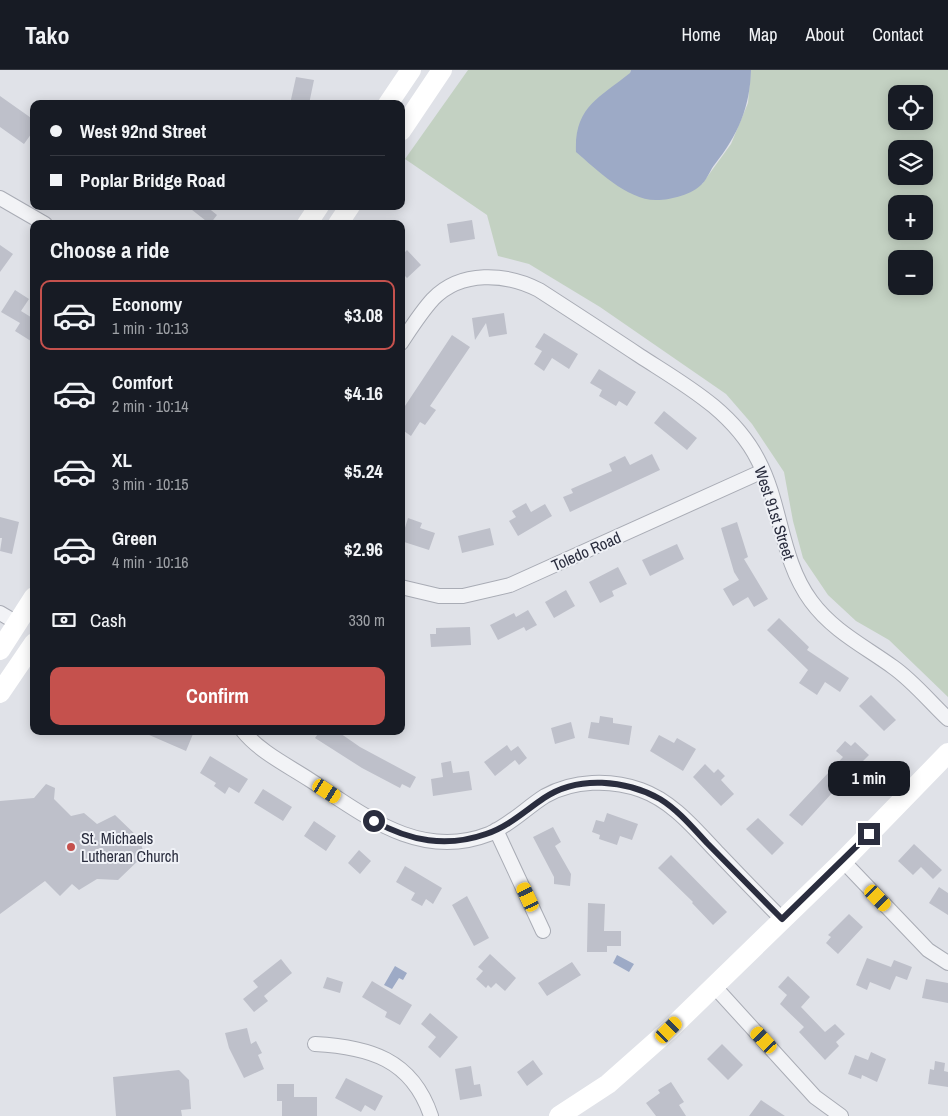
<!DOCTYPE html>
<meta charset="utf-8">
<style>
:root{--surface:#171b24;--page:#20242c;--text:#f1f3f6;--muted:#9ea1a6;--line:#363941;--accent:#c5514d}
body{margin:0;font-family:"Archivo Narrow",sans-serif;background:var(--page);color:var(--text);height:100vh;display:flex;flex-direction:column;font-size:19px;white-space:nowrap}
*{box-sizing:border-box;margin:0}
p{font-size:16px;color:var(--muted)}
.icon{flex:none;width:28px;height:28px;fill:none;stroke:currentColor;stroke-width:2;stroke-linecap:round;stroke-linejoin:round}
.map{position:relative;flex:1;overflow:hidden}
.sheet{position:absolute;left:30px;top:150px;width:375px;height:515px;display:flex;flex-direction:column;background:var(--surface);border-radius:10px;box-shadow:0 2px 12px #0003}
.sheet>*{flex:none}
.hud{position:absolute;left:30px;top:30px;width:375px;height:110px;border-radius:10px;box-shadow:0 2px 12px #0003;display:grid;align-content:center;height:110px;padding:0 20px;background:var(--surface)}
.controls{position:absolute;left:888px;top:15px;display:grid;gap:10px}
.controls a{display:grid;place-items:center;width:45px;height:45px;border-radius:10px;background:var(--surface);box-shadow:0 2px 12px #0003;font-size:25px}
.end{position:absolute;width:22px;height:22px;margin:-11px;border:6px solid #2a2d3e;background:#fff;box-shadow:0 0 0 2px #fff}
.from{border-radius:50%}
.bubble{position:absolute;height:35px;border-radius:10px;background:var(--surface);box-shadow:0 2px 12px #0003;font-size:16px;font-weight:700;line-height:35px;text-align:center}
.car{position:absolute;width:15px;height:30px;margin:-15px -8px;border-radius:6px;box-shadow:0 0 4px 1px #0007;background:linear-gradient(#f5c518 24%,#345 0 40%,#f5c518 0 76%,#345 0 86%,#f5c518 0)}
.hud b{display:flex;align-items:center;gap:18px;height:48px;font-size:19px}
.hud b+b{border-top:1px solid var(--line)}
.hud i{width:12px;height:12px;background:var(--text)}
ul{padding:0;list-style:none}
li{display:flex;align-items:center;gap:15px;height:70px;margin:0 10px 8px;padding:0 10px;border:2px solid transparent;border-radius:10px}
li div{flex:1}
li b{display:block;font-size:19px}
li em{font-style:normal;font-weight:700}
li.selected{border-color:var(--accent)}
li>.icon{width:45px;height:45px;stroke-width:1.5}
h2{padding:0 20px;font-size:22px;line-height:60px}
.pay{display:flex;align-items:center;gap:12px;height:55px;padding:0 20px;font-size:19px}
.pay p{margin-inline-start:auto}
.primary-button{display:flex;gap:10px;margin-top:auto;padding:10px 20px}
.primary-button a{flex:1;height:58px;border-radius:10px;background:var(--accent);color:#fff;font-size:20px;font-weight:700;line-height:58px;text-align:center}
header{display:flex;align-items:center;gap:30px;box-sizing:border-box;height:70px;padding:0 25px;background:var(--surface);border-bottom:1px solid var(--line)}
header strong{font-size:24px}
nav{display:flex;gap:28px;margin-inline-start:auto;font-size:18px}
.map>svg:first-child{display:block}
.green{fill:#c3d1c2;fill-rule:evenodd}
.water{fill:#9daac6}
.building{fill:#bec0ca}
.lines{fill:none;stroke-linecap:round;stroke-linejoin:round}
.street-casing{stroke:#a9acb5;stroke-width:16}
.street{stroke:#f2f3f6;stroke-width:14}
.secondary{stroke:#fff;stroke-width:20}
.route{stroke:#2a2d3e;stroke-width:6}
.poi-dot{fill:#c5514d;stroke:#eff1f6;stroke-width:2}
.labels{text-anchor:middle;stroke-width:4;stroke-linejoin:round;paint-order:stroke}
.street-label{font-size:16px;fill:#2a2d3e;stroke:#eff1f6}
.poi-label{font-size:16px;fill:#2a2d3e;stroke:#eff1f6;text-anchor:start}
</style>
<header>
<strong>Tako</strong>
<nav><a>Home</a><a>Map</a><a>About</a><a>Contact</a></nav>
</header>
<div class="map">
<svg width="948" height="1046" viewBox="0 0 948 1046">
<rect width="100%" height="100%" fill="#e0e2e8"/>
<path class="green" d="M468,0h163l-1,3 72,111 29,-40 17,-41 3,-33h197v627l-59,-57 -33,-19 -28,-26 -25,-37 -10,-37 -9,-49 -32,-48 -26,-30 -126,-87 -71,-43 -31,-8 -11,-41 -82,-56zM896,24h28v27h-28zM896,79h28v27h-28zM896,134h28v27h-28zM896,189h28v27h-28z"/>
<path class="water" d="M631,0h120c-1,37 -13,65 -36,94 -5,6 -7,14 -13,20 -9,10 -31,16 -45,16 -29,1 -61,-31 -81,-48 -2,-45 23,-54 54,-79z
M617,885l17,9 -5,8 -16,-9z
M395,896l12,7 -4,7 -4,-2 -7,11 -8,-4z"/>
<path class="building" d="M296,7l18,3 -5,24h-19z
M0,26l34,24v10l-10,14 -24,-17z
M187,136h19l11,9 -7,9z
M472,150l3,19 -25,4 -3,-19z
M0,175l13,9 -13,18z
M407,180l14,15 -14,13 -6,-6v-16z
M15,220l14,9 -8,12 13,8v24l-19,-12 5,-8 -19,-11z
M504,243l3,21 -18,3 -3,-14 -11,17 -3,-22z
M544,263l34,21 -9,15 -17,-11 -8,13 -10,-7 8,-13 -7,-4z
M452,265l18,12 -40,59 6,4 -11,15 -5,-3 -9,14 -10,-7v-17z
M599,299l37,23 -9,14 -8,-5 -3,5 -17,-10 3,-6 -12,-7z
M664,341l33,27 -10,12 -33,-27z
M652,384l8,16 -90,42 -7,-15 10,-4 -2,-4 41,-18 -3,-7 16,-8 5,9z
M526,433l5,9 14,-8 7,12 -34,20 -9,-15 7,-4 -4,-6z
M0,447l19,5 -7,32 -12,-3 2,-13h-2z
M408,448l14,5 -2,5 15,5 -6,17 -28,-9z
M737,452l11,35 -4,2 24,40 -14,8 -6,-10 -15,9 -10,-17 16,-9 -5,-8 -13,-44z
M490,458l4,17 -32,8 -4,-17z
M677,474l7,15 -34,17 -8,-16z
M618,497l9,17 -15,7 2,5 -14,7 -11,-21z
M566,520l9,16 -21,12 -9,-16z
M528,540l9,15 -11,6 -2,-4 -26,13 -8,-15 24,-12 2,4z
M779,548l30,29 -2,3 42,28 -9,14 -15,-10 -8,13 -18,-12 9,-13 -41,-40z
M470,557l1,18 -40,2 -1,-13h6v-6z
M871,625l25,25 -12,11 -25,-25z
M600,646l13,2v5l19,3 -3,19 -41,-7 3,-16 8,1z
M571,652l4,16 -20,6 -4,-16z
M140,661h45l8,3 -7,17z
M320,661h17l23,16 56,30 -6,11 -8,-4 -2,4 -38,-20 -47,-30z
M659,665l15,8 3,-5 19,11 -13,22 -33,-20z
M845,671l6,5 4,-4 14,13 -27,27 -40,44 -13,-11 54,-58 -7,-6z
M507,675l4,6 7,-5 9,12 -8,7 -4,-5 -20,16 -11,-14z
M210,686l38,23 -9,14 -10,-6 -4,7 -11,-8 2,-3 -16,-10z
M451,691l2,12 16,-2 3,19 -39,6 -2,-17 12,-2 -2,-14z
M705,694l9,9 4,-4 7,7 -4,4 13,14 -13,12 -28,-29z
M46,714l9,4 -1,11 17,17 13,-3 13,11 18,-9 25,24 4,16 -26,25 -21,-1 -18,11 -7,-6 -12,12 -15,-15 -45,33v-113l34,-3z
M263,719l29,18 -9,14 -29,-18z
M607,743l31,11 -6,16 -12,-4 -3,9 -18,-6 1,-4 -8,-3 4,-12 8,2z
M758,748l26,25 -12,12 -26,-26z
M314,751l22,15 -10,15 -22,-15z
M553,757l8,15 -6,4 16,28 -1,12 -16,-2v-7l-21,-40z
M914,774l28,26 -9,9 -12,-12 -8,8 -15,-14z
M359,780l12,11 -11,13 -12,-11z
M671,785l56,57 -14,13 -21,-22 1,-1 -35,-34z
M405,796l37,22 -9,16 -7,-5 -4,7 -11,-6 4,-7 -19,-11z
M939,817l9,6v22l-19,-12z
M467,826l22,42 -15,8 -22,-41z
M588,833l17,1 -1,27h17v15h-14v6h-20z
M849,844l14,13 -25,27 -12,-11 5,-6 -3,-2z
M490,884l26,24 -11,13 -9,-8 -5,5 -3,-3 -2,3 -10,-9 7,-8 -5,-4z
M867,888l24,9 3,-7 18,7 -5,13 -11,-4 -6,14 -20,-8 -3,8 -11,-5z
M281,889l11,14 -28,23 4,5 -14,11 -11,-13 15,-12 -5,-6z
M572,892l9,13 -34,21 -9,-13z
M788,906l22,21 -9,10 24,25 10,-8 10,10 -9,8 3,4 -14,14 -26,-28 5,-5 -24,-23 7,-9 -9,-8z
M327,907l16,5 -3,11 -17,-5z
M926,909l22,4v20l-26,-5z
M372,911l40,24 -12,20 -15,-8 2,-5 -25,-15z
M430,943l28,24 -18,21 -12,-11 8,-10 -15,-13z
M247,958l4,16 5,-3 6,12 -4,2 6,14 -20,9 -15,-30 -4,-15z
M722,974l21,21 -15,15 -21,-21z
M871,982l15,7 -9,23 -15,-7 -1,4 -13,-5 7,-19 13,5z
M533,990l10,14 -16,12 -10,-14z
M935,991l10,2 -1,8 4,1v15l-20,-3 2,-15 4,1z
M471,996l3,19 6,-1 2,12 -22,4 -5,-31z
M179,1000l10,10 2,29 -10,1 1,6h-66l-3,-39z
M346,1008l37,18 -8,15 -10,-6 -4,7 -26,-14z
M671,1012l13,20 -5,3 7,11h-30l-10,-13 14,-10 -2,-3z
M277,1014h17v13h23v19h-35v-15h-5z
M761,1030l24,16h-36z"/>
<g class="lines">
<defs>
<path id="street" d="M0,128l45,26
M401,273c10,-15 20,-31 32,-44 28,-29 73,-26 106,-9 34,22 68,44 101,66 45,29 93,55 118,104 24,45 22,99 53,141 22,30 53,45 82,66 20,14 37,35 55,52
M401,517l38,9h24l47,-11 253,-114
M0,543l17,10
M243,661c17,21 44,34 67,49 54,35 110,81 179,54 21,-9 37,-26 56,-38 28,-16 66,-17 96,-6 31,11 53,38 75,61 22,23 43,45 66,68
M496,760l47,101
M843,791l85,89 20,13
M714,916l101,111 26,19
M315,974c54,3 97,15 116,72"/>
</defs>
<use href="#street" class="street-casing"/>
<use href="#street" class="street"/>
<path class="secondary" d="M388,34l23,-34
M401,61l41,-61
M307,154l12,-18
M338,154l12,-18
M0,580l34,-53
M0,623l34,-50
M559,1046l49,-32 61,-54 174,-169 105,-108"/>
</g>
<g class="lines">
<path class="route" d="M374,751c36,20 72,27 112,13 22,-7 40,-24 58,-36 34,-23 82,-18 116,1 18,11 33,29 47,44 25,25 50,51 75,76l87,-85"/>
</g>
<circle class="poi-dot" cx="71" cy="777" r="5"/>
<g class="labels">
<g class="street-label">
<text transform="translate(775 443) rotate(72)" y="6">West 91st Street</text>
<text transform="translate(586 481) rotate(-24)" y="6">Toledo Road</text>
</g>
<g class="poi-label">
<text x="81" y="774">St. Michaels<tspan x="81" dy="18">Lutheran Church</tspan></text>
</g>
</g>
</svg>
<div class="controls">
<a><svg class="icon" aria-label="locate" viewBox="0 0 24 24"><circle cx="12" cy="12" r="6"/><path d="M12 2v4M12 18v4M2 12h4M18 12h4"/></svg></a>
<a><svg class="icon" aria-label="layers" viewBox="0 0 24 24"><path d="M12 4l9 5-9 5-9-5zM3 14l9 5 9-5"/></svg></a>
<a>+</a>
<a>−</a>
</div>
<i class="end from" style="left:374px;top:751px"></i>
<i class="end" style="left:869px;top:764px"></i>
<div class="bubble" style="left:828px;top:691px;width:82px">1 min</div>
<i class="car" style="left:327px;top:721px;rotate:123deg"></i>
<i class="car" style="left:528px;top:827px;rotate:335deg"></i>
<i class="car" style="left:878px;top:828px;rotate:136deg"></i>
<i class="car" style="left:669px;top:960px;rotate:45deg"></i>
<i class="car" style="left:764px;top:970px;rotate:317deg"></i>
<div class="hud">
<b><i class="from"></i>West 92nd Street</b>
<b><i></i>Poplar Bridge Road</b>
</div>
<section class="sheet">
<h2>Choose a ride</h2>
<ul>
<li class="selected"><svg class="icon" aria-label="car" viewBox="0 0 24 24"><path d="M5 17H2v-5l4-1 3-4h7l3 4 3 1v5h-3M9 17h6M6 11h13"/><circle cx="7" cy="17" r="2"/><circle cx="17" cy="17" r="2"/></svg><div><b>Economy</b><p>1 min · 10:13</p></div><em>$3.08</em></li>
<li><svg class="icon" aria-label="car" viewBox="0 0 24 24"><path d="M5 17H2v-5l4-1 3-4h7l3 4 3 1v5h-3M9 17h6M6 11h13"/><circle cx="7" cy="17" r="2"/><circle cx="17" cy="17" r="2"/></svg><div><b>Comfort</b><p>2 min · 10:14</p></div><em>$4.16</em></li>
<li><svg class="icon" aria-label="car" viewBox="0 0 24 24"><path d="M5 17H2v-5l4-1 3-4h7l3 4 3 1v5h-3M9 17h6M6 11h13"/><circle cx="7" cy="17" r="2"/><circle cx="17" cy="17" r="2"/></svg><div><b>XL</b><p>3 min · 10:15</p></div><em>$5.24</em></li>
<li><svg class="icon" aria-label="car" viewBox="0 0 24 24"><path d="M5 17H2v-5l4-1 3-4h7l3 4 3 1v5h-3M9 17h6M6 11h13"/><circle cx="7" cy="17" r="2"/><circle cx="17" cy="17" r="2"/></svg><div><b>Green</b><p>4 min · 10:16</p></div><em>$2.96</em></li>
</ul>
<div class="pay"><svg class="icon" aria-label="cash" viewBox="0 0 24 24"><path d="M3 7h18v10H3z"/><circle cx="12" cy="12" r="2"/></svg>Cash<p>330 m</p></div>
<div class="primary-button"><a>Confirm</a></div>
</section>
</div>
